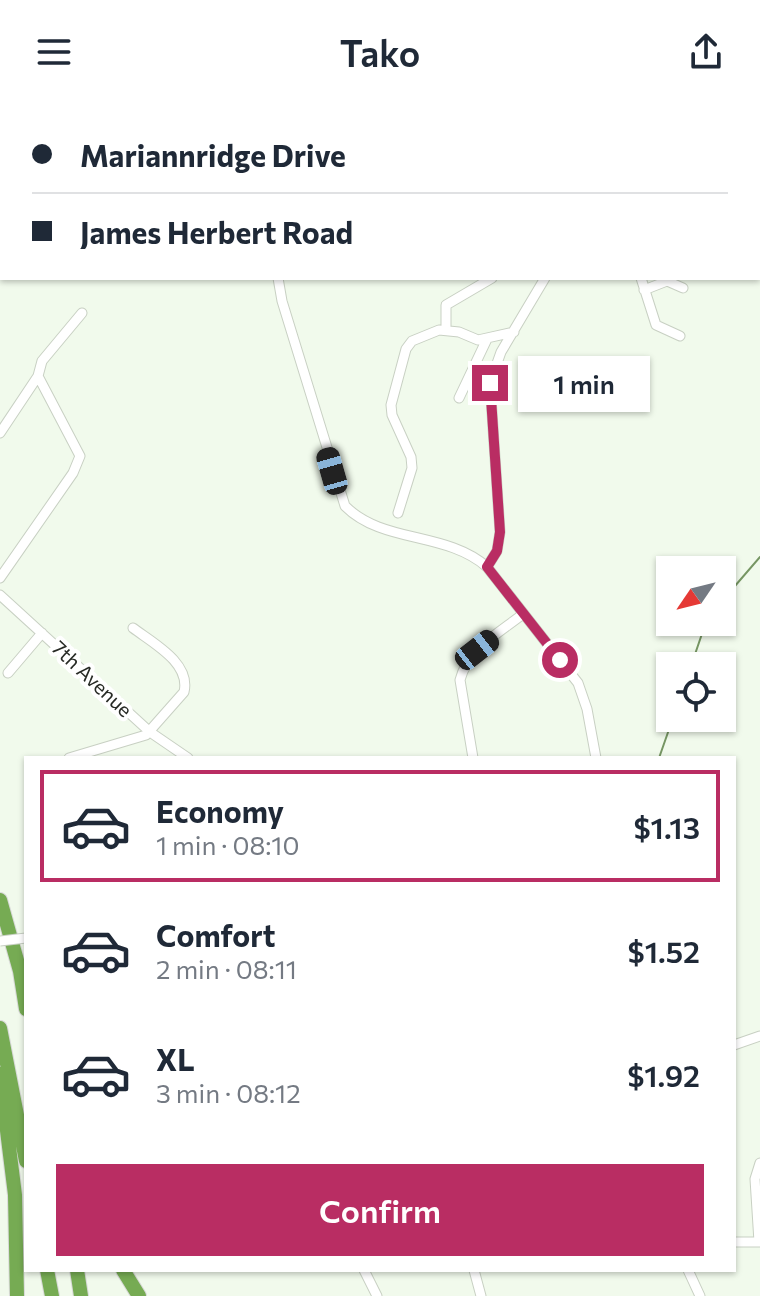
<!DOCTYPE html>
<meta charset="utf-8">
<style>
:root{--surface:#fff;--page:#f6f6f7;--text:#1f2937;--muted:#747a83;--line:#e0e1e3;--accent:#b92d63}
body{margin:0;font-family:Commissioner,sans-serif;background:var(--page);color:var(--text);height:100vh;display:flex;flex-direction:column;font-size:30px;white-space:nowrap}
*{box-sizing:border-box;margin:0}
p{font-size:26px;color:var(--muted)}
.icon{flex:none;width:44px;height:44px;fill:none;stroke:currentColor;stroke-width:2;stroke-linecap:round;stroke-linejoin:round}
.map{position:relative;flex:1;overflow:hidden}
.panel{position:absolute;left:24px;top:652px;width:712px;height:516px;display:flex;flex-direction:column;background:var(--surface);border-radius:0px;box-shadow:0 2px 6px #0004}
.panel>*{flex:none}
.hud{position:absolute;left:0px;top:0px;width:760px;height:176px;box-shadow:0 2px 6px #0004;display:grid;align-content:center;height:176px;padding:0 32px;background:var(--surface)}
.needle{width:52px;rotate:235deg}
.buttons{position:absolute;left:656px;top:452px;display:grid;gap:16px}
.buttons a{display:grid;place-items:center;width:80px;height:80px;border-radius:0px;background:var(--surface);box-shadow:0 2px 6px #0004;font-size:40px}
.end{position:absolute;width:36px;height:36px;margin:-18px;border:10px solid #b92d63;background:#fff;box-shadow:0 0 0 4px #fff}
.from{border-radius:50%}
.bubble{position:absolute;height:56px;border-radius:0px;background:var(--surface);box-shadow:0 2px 6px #0004;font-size:26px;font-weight:600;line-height:56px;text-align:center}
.car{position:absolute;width:24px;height:48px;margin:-24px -12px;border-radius:10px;box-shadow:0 0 6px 2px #0007;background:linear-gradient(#222 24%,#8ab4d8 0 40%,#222 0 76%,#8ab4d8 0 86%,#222 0)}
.hud b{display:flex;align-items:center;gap:28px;height:76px;font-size:30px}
.hud b+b{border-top:2px solid var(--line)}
.hud i{width:20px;height:20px;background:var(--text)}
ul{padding:14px 0 0;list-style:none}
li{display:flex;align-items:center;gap:24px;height:112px;margin:0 16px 12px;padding:0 16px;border:4px solid transparent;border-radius:0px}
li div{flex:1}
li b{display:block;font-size:30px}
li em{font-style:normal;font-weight:600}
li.selected{border-color:var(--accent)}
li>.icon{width:72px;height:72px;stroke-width:1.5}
.primary-button{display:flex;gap:16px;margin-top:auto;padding:16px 32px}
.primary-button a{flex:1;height:92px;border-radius:0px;background:var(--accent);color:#fff;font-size:32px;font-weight:600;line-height:92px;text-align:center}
header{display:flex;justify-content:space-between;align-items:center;height:104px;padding:0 32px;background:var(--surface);font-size:36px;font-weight:600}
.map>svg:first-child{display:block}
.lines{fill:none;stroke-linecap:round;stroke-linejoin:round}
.stream{stroke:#769663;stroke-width:2}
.minor-casing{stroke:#c8d0c3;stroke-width:11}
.highway-casing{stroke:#d8d9d8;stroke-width:16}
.minor{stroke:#fff;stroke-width:9}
.highway{stroke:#76ab53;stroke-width:14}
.minor-bridge-casing{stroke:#c8d0c3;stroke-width:11;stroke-linecap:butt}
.minor-bridge{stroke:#fff;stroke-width:9}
.route{stroke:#b92d63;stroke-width:10}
.labels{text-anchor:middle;stroke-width:8;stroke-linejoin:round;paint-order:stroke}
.street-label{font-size:20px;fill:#272a25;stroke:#fff}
</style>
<header><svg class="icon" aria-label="menu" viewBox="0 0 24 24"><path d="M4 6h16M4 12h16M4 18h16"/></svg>Tako<svg class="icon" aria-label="share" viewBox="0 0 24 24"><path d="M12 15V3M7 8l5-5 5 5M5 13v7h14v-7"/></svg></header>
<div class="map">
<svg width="760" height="1192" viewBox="0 0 760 1192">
<rect width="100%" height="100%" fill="#f1faec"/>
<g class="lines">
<path class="stream" d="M722,497l38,-44
M691,562l15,-44
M659,654l14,-40"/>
<defs>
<path id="minor" d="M220,0l1,2
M348,0l1,2
M513,0v2
M615,2l1,-2
M278,174l4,23 63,205c38,38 101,25 142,61l91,116 9,26 9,49
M641,174l15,47 24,11
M644,186l23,-9 16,7
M446,225v-24l46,-27
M459,294l28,-59
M0,329l38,-57 4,-15 40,-48
M398,409l14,-45 -1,-11 -19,-42 -1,-10 15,-56 6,-8 27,-11 20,2 19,8 36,-8
M487,463l10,-16 3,-19 -10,-149 11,-31 44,-74
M0,474l73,-105 7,-17 -42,-80
M0,491l150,137 38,26
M8,569l34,-40
M69,654l77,-23 38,-43c7,-29 -31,-49 -51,-64
M473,654l-13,-78c8,-31 39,-47 63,-66
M734,941l26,-9
M734,1138h26
M759,1138l-4,-63 5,-16
M364,1166l13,26
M474,1166l7,26
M688,1166l12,26"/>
<path id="highway" d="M0,796l20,71 6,38
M0,924l26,133
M0,970l15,121 2,101
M47,1166l5,26
M77,1166l4,26
M123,1166l16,26"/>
</defs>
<use href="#minor" class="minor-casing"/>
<use href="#highway" class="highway-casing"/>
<use href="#minor" class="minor"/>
<use href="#highway" class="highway"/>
<defs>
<path id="minor-bridge" d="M0,837l26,-3"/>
</defs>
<use href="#minor-bridge" class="minor-bridge-casing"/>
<use href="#minor-bridge" class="minor-bridge"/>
</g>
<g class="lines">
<path class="route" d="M490,279l10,149 -3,19 -10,16 73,93"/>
</g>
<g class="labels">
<g class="street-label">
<text transform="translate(92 575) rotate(43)" y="7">7th Avenue</text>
</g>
</g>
</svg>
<div class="buttons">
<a><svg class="needle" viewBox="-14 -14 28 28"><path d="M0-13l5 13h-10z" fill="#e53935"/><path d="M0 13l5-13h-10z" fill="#747a83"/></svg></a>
<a><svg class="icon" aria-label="locate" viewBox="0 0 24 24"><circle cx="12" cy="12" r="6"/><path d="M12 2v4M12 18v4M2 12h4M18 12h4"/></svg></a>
</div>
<i class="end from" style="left:560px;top:556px"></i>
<i class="end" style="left:490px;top:279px"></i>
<div class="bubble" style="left:518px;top:252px;width:132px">1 min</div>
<i class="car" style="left:332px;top:367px;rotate:344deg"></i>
<i class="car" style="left:477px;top:546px;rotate:52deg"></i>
<div class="hud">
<b><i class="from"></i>Mariannridge Drive</b>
<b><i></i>James Herbert Road</b>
</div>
<section class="panel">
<ul>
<li class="selected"><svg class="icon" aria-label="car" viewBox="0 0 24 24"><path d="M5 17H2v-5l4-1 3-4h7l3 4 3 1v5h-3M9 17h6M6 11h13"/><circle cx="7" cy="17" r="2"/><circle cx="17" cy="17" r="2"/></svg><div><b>Economy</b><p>1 min · 08:10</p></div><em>$1.13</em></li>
<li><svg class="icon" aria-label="car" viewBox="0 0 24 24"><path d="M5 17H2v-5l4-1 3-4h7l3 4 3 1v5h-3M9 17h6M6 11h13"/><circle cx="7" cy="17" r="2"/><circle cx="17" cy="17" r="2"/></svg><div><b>Comfort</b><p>2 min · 08:11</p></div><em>$1.52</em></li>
<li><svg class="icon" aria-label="car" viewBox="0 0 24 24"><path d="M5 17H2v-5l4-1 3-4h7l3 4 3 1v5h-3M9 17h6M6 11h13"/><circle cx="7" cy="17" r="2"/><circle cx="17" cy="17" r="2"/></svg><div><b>XL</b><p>3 min · 08:12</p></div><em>$1.92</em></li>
</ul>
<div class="primary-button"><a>Confirm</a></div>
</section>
</div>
